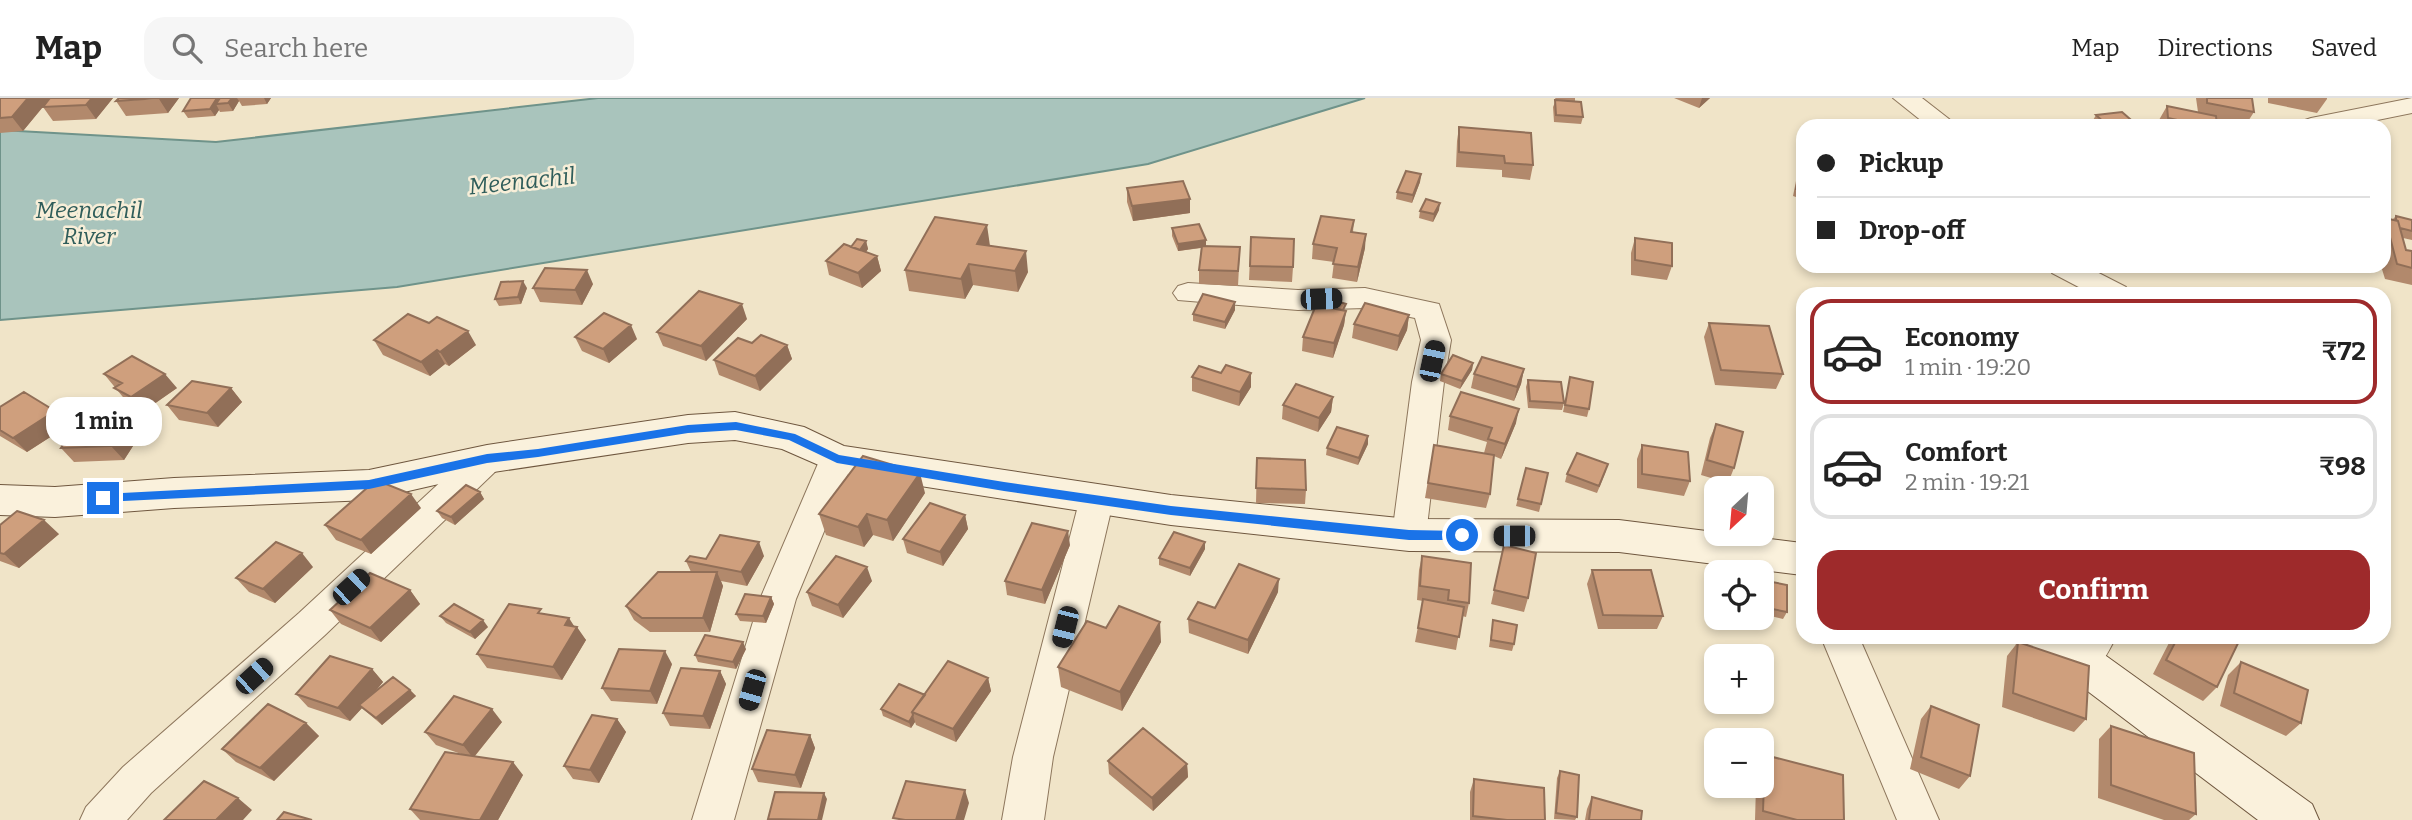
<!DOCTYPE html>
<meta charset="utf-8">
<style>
:root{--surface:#fff;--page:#f6f6f6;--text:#222;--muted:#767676;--line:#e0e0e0;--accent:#9e2a2b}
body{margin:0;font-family:Bitter,serif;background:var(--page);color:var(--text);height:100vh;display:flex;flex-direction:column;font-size:26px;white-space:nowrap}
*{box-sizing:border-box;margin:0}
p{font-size:23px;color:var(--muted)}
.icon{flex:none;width:38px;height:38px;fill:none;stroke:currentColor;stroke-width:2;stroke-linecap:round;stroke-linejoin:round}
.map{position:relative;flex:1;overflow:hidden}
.sheet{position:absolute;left:1796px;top:189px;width:595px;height:357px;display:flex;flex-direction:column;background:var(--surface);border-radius:21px;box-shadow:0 4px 10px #0003}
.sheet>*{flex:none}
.banner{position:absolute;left:1796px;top:21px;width:595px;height:154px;border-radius:21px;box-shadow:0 4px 10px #0003;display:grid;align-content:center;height:154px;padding:0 21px;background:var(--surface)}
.needle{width:46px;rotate:206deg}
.buttons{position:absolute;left:1704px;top:378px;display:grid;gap:14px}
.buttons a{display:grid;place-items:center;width:70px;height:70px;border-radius:14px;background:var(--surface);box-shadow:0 4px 10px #0003;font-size:35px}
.end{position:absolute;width:32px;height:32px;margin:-16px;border:9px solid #1a73e8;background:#fff;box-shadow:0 0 0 4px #fff}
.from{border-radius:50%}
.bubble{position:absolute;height:49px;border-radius:21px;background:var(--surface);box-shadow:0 4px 10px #0003;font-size:23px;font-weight:700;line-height:49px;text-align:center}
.car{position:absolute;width:21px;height:42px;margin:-21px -10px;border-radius:9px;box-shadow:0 0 5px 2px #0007;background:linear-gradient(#222 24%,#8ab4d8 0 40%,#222 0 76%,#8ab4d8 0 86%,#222 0)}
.banner b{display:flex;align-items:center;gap:24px;height:66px;font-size:26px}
.banner b+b{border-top:2px solid var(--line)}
.banner i{width:18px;height:18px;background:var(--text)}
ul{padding:12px 0 0;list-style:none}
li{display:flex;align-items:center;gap:21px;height:105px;margin:0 14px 10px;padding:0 7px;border:4px solid var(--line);border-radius:21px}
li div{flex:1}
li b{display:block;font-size:26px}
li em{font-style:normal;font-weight:700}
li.active{border-color:var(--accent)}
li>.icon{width:63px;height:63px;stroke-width:1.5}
.button{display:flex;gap:14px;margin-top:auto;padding:14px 21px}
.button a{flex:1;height:80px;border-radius:21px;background:var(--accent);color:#fff;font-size:28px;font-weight:700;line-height:80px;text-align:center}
header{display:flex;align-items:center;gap:42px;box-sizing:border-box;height:98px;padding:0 35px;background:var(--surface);border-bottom:2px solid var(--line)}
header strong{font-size:33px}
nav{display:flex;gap:38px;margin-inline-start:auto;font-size:24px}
.search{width:490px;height:63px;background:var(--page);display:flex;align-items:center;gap:18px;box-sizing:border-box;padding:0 24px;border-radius:21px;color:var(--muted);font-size:26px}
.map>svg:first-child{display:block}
.water{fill:#a9c4bc;stroke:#6f938a;stroke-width:2}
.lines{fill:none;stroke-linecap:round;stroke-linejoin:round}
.minor-casing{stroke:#8d765c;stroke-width:2}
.secondary-casing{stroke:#6f573f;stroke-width:2}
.minor{fill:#faf1dc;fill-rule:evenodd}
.secondary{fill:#faf1dc;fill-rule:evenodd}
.wall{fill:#b2896c}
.shaded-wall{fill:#916f58}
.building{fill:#cf9f7d;stroke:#916f58;stroke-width:2}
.route{fill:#1a73e8}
.labels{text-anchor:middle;stroke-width:5;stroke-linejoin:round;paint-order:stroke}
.water-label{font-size:23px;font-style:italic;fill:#2f5d5a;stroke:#f7eed8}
</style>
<header>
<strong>Map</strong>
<div class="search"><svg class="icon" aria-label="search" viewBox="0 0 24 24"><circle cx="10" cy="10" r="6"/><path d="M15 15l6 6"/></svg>Search here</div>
<nav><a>Map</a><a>Directions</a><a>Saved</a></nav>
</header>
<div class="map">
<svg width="2412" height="722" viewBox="0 0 2412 722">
<rect width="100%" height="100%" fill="#f0e4c8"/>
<path class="water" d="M598,0h767l-217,66 -751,123 -397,33v-190l216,12z"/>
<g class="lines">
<defs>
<path id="minor" d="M1893,0h29l36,28h-30z
M2412,0v15l-64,13h-50l4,-5 9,-3z
M2048,168h37l41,21 5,7h-39l-40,-21z
M1188,185l110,7 67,-2 74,16 12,36 -7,42 -18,153 -5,10 -12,4 -12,-4 -5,-10 20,-153 9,-42 -6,-22 -50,-10 -67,2 -120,-10 -5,-7 5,-7z
M487,349l12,3 5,9 -5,9 -174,167 -174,158 -24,27h-47l6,-13 37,-40 176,-154 176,-163z
M837,349l12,3 5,9 -58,140 -62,221h-42l68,-221 60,-140 5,-9z
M1097,387l12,4 5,9 -61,259 -9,63h-42l11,-63 67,-259 5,-9z
M1821,539h38l80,183h-42z
M2076,539h40c-12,23 -21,45 -49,35l-6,-11z"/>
<path id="secondary" d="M735,314l69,15 40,19 327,49 238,24 210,1 183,23v32l-183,-23 -210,-1 -238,-26 -334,-52 -55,-24 -47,-9 -47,3 -201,30 -118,27 -195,8 -119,9 -55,-2v-30l55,2 119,-9 195,-8 118,-25 201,-30z
M2013,539h61l21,11 217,156 7,16h-61l-193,-146 -45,-24z"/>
</defs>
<use href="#minor" class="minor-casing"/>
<use href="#secondary" class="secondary-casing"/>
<use href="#minor" class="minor"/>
<use href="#secondary" class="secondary"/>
</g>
<path class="wall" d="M0,0h113l-17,21 -43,2 -10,-14 -20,24 -23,2z
M179,0l-11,15 -42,3 -10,-15z
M191,0h80l-4,6 -25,2 -3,-5 -6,10 -13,1 -1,-2 -4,6 -27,2 -5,-7z
M1555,0h20v3l8,16 -2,7 -27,-2 -1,-15 3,-7z
M1674,0h36l-11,10z
M2196,0h56l2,14 -9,14 -28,-5v5h-58v-6l8,-14 31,6z
M2268,0h59v1l-10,14 -49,-10z
M2096,17l42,11h-61l2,-3 14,1 -1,-2z
M1459,29l74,38 -3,15 -28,-3v-7l-46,-3 1,-26z
M1421,76l-1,8 -8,21 -16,-4 1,-7z
M1799,76l3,1v24l-9,-3 3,-15z
M1127,90l63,11v14l-57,8 -6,-19z
M1439,112l-6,12 -14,-4 1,-7z
M2396,118l16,4v20l-9,-2 3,12 6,1v34l-27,-6 -4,-13h3v-49v2l1,-1 7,2z
M1354,122l-1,12 12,16 -8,34 -25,-4 2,-16 -22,-3 1,-15z
M1172,130l34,18 34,1 -2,39 -39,-2v-14l2,-22 -23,3 -6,-15z
M1251,139l42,30 -1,15 -43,-2z
M1635,140l37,28 -5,14 -36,-5v-22z
M866,143l2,8 -2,3 11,4 4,15 -19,17 -33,-13 -3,-14 25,-14z
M990,148l38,26 -10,20 -45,-7 -8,14 -56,-8 -4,-21z
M593,186l-11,21 -42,-3 -7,-14z
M527,190l-6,16 -22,2 -4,-7z
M1235,204v8l-10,19 -32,-8v-7z
M1346,213l-2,14 -11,33 -31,-7 1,-14z
M1409,217l-2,15 -10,21 -45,-13 2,-14z
M747,221l-41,42 -43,-15 -6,-14z
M1709,225l74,51 -7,15 -61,-4 -11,-48z
M575,239l62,2 -28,24 -27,-12z
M374,242l102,5 -27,21 -4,-2 -15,12 -47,-21z
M752,245l35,2 5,14 -32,32 -41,-16 -5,-15z
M1473,265l-1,7 -12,19 -20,-8 1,-7z
M1524,271l-3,15 -7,17 -43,-13 3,-14z
M104,276l73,14 -33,23 -17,-9z
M1192,279l59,10 -12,19 -47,-15z
M1570,279l19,32 -2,8 -24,-5z
M1528,282l36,23 -2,7 -34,-2 -2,-21z
M231,290l11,14 -24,25 -39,-7 -12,-15z
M1333,299l-2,15 -13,20 -36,-13 1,-14z
M2384,305l5,15 -5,5z
M0,309l55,4 14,14 -42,27 -27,-16z
M1450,318l66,7 -15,36 -7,-3 -4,38 -4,14 -61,-10 9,-53 50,8 3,-11 -39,-12z
M1716,326l18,44 -6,15 -27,-8 9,-37z
M142,334l-18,28 -50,2 -13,-14z
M1368,346l-10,21 -32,-10 1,-7z
M1642,347l48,36 -6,15 -47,-8v-29z
M1257,360l49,32 -1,14 -49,-1z
M1526,370l15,36 -2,8 -23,-6z
M1606,373l-9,22 -32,-11 2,-8z
M480,394l4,7 -29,26 -13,-7 -5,-7z
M925,395l-32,48 -20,-6 -9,12 -38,-12 -7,-21z
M421,410l-50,46 -35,-14 -11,-15z
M965,417l3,14 -25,37 -36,-13 -4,-14z
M0,427l59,9 -40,34 -19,-7z
M1070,447l-25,59 -38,-9 -2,-14z
M1504,447l24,53 -4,14 -33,-8z
M1205,451l-15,27 -31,-11v-7z
M764,458l-17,30 -26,-5 2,5 -13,46h-60l-16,-12 -8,-14 65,-34 -5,-11 20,-2z
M1422,458l47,47 -3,14 -4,-1 -6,34 -41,-8 8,-41 -6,-1 2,-30z
M313,469l-38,36 -26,-11 -13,-14z
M1592,472l71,46 -6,13h-59l-11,-45z
M1762,482l25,32 -4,7 -21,-5z
M872,483l-29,37 -31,-12 -5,-14z
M410,492l10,14 -39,38 -40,-18 -11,-14z
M1278,494l-30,62 -59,-21 -1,-14 27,-11z
M771,499l3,7 -8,19 -26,-2 -4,-7z
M544,516l30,12 12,14 -24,40 -75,-12 -10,-14z
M440,518l48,11 -13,12 -29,-16z
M1493,522l21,24 -2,7 -23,-4z
M2172,539h69l-24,50 -14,14 -50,-27z
M1161,544l-39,69 -61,-24 -3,-20z
M2018,544l68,77 -12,13 -72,-25 5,-51z
M746,551l-10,20 -38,-7 -3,-7z
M2241,564l60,61 -15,13 -66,-30 8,-31z
M672,566l-15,40 -46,-3 -9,-13z
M372,571l11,13 -9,11 36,-3 6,6 -34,29 -20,-17 -12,13 -42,-14 -12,-13z
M720,573l6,13 -16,45 -40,-3 -7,-13z
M988,580l3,13 -35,51 -40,-17 -1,-3 -4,6 -28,-12 -2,-7 44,-14z
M1931,608l39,70 -11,13 -49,-20 11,-50z
M617,621l9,13 -27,51 -26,-4 -9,-13z
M502,624l-27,34 48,19 -25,45h-78l-10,-11 54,-54 -28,-10 -11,-13z
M306,625l13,13 -45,45 -38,-19 -14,-13z
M2111,628l85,88 -7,6h-25l-66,-22 1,-59z
M810,637l5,13 -14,40 -43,-6 -6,-13z
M1765,657l79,65h-89l1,-34h6v-27z
M1108,663l79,3 1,13 -35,34 -44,-37z
M1560,673l17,46 -2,3 -21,-1 3,-41z
M1474,681l71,41h-75v-28z
M1592,699l49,23h-56l2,-11z"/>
<path class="shaded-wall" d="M28,0h22l-27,33 -11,-14z
M92,0h21l-17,21 -10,-14z
M159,0h20l-11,15 -9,-14z
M217,0h6l-7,6 3,6 -4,6 -5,-7z
M232,0h5l2,3 -6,10 -5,-8z
M264,0h7l-4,6z
M1702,0h8l-11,10z
M1421,76l-1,8 -8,21 1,-8z
M1190,101v14l-57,8 -1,-15z
M1440,105l-1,7 -6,12 1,-8z
M987,127l3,21 -13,-2z
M1366,136l-1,14 -8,34 1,-15z
M1206,142v7l-28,4v-7z
M866,143l2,8 -8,11 -2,-7z
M1026,153l2,21 -10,20 -3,-21z
M877,158l4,15 -19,17 -4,-15z
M969,166l4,21 -8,14 -4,-20z
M587,172l6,14 -11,21 -7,-15z
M523,183l4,7 -6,16 -3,-7z
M1235,204v8l-10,19v-7z
M742,206l5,15 -41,42 -5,-15z
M1346,213l-2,14 -11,33 1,-15z
M1409,217l-2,15 -10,21 2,-15z
M631,227l6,14 -28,24 -6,-14z
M468,233l8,14 -27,21 -9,-14z
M787,247l5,14 -32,32 -5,-15z
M437,252l8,14 -15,12 -9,-14z
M1473,265l-1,7 -12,19 2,-8z
M1524,271l-3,15 -7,17 3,-14z
M1251,275v14l-12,19 1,-14z
M165,276l12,14 -33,23 -13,-14z
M231,290l11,14 -24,25 -11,-14z
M1333,299l-2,15 -13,20 1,-14z
M1519,311l-3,14 -15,36 4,-15z
M55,313l14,14 -42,27 -14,-14z
M129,319l13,15 -18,28 -13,-14z
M1368,338v8l-10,21 1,-7z
M920,375l5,20 -32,48 -6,-21z
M480,394l4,7 -29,26 -4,-8z
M411,396l10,14 -50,46 -10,-14z
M867,416l6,21 -9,12 -6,-20z
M965,417l3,14 -25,37 -3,-14z
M44,422l15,14 -40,34 -15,-14z
M1068,433l2,14 -25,59 -3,-14z
M759,444l5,14 -17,30 -6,-14z
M1205,444v7l-15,27v-8z
M302,455l11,14 -38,36 -12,-14z
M867,469l5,14 -29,37 -5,-13z
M717,474l6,14 -13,46 -7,-14z
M1279,481l-1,13 -30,62v-14z
M410,492l10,14 -39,38 -11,-14z
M771,499l3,7 -8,19 -3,-7z
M569,520l7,11 1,-2 9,13 -24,40 -9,-13 12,-42z
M483,522l5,7 -13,12 -5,-7z
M1160,524l1,20 -39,69 -2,-19z
M743,544l3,7 -10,20 -3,-7z
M665,553l7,13 -15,40 -7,-13z
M372,571l11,13 -21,25 -3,-2 3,3 -12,13 -12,-13z
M720,573l6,13 -16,45 -7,-13z
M988,580l3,13 -35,51 -3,-13z
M410,592l6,6 -34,29 -6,-7z
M492,611l10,13 -29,36 -10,-13z
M913,617l2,7 -4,6 -2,-6z
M617,621l9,13 -27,51 -9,-13z
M306,625l13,13 -45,45 -14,-13z
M810,637l5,13 -14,40 -6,-13z
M513,664l10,13 -25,45h-18z
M1187,666l1,13 -35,34 -1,-13z
M965,692l4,13 -5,17h-8z
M824,695l3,6 -5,21h-4z
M238,700l14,12 -9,10h-27z"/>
<path class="building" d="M0,0h28l-16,19 -12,1z
M50,0h42l-6,7 -43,2z
M119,0h40l-43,3z
M191,0h26l-7,11 -27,2z
M220,0h12l-4,5 -12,1z
M2207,0h45l2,14 -47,-9z
M1555,2l26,2 2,15 -27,-2z
M2167,8l49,10 1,10h-12l-37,-8z
M2122,14l16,14h-30l-12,-11z
M1851,25l16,3h-16z
M2079,25l24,1 1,2h-24z
M1459,29l72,6 2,32 -28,-2 -1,-7 -45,-4z
M1406,73l15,3 -8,21 -16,-3z
M1799,76l3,1v16l-6,-2z
M1183,83l7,18 -58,7 -5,-18z
M1426,101l14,4 -6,11 -14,-3z
M1321,118l33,4 -3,12 15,2 -8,33 -25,-3 4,-16 -24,-4z
M2396,118l16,4v11l-12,-3 -2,-7 -2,-1z
M935,119l52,8 -10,19 49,7 -11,20 -46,-7 -8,15 -56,-9z
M2384,119l5,25 -5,-1z
M2385,120l13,3 8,29 6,1v17l-15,-4z
M1199,126l7,16 -28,4 -6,-16z
M1251,139l43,2 -1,28 -43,-1z
M1635,140l37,5v23l-37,-6z
M857,141l9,2 -6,9 -9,-3z
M844,146l33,12 -19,17 -32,-12z
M1202,148l38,1 -2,24 -39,-1z
M545,170l42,2 -12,20 -42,-2z
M523,183l-5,16 -23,2 6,-17z
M699,193l43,13 -41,42 -44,-14z
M1203,196l32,8 -10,20 -32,-8z
M1325,200l21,6 -3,6 -22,-4z
M1365,205l44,12 -10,21 -45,-12z
M1316,207l30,6 -12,32 -31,-6z
M604,215l27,12 -28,24 -28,-12z
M408,216l21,9 8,-6 31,14 -28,21 -3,-2 -16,12 -47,-22z
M1709,225l60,3 14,48 -62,-4z
M761,237l26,10 -32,31 -41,-16 24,-22 14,5z
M1453,257l20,8 -11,18 -21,-7z
M132,258l33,18 -34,23 -17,-9 8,-5 -18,-9z
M1482,259l42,12 -7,18 -43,-13z
M1226,267l25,8 -11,19 -48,-15 7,-11 22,7z
M1570,279l23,5 -4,27 -24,-4z
M1528,282l33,2 3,21 -34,-2z
M192,283l39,7 -24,25 -40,-8z
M1296,286l37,13 -14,21 -36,-13z
M24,294l31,19 -42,27 -13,-8v-23z
M1461,294l58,17 -14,35 -17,-5 4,-11 -42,-12z
M2384,305l4,2 1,13 -5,-2z
M129,319l-18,29 -50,2 19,-29z
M1716,326l27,8 -9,36 -27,-8z
M1337,329l31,9 -9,22 -32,-10z
M1434,347l60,10 -4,39 -62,-11z
M1642,347l46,7 2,29 -48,-7z
M1577,355l31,11 -9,22 -32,-12z
M863,358l57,17 -33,47 -20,-6 -9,13 -39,-13z
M1257,360l48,2 1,30 -50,-2z
M1526,370l22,5 -7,31 -23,-5z
M376,382l35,14 -50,46 -36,-15z
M466,387l14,7 -29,25 -14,-6z
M930,405l35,12 -25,37 -37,-13z
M17,413l27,9 -40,34 -4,-1v-28z
M1032,425l36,8 -26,59 -37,-9z
M1174,434l31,10 -15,26 -31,-10z
M720,437l39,7 -18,30 -55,-11 4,-5 16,3z
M276,444l26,11 -39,36 -27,-11z
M1504,447l32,8 -8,45 -34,-8z
M836,458l31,11 -29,38 -31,-13z
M1422,458l49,7 -2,40 -21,-3 1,-10 -29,-4z
M1239,466l40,15 -31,61 -60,-21 10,-17 17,6z
M1592,472h59l12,46 -60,-1z
M658,474h59l-14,46h-61l-16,-12z
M370,475l40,17 -40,38 -40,-18z
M1762,482l25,5v27l-25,-5z
M745,496l26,3 -8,19 -27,-2z
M1423,501l41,8 -5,30 -41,-9z
M454,506l29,16 -13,12 -30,-16z
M509,506l32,5 -3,4 31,5 -4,7 12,2 -24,40 -76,-13z
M1119,508l41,16 -40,70 -62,-25 29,-46 19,7z
M1493,522l24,5 -3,19 -23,-4z
M705,537l38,7 -10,20 -38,-7z
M2178,539h63l-24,50 -51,-27z
M2018,544l71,24 -3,53 -73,-26z
M619,551l46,2 -15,40 -48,-3z
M330,558l42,13 -34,39 -42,-14z
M948,563l40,17 -35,51 -41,-17z
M2241,564l67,28 -7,33 -67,-30z
M681,570l39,3 -17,45 -40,-3z
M393,579l17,13 -34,28 -17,-13z
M899,586l26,11 -13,17 1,3 -4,7 -28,-13z
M454,598l38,13 -29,36 -38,-13z
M268,606l38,19 -46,45 -38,-19z
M1931,608l48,19 -9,51 -49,-19z
M592,617l25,4 -27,51 -26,-4z
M2111,628l83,27 2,61 -85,-29z
M1143,630l44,36 -35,34 -44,-37z
M767,632l43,5 -15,40 -43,-6z
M445,654l68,10 -33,58h-6l-64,-11z
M1765,657l78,20 1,45h-47l-34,-9z
M1560,673l19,4 -2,42 -21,-4z
M1474,681l70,9 1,32h-38l-34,-4z
M204,683l34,17 -22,22h-52z
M906,683l59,9 -9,30h-51l-12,-2z
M775,694l49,1 -6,27 -50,-1z
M1592,699l50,14 -1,9h-52z
M284,714l28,8h-35z"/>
<path class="route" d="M736,324l59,12 44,21 165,27 167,24 238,24 53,1 6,4 -6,5h-53l-238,-25 -167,-24 -167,-28 -48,-23 -53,-10 -48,3 -150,24 -51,6 -118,26 -266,13 -6,-4 6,-4 266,-14 118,-26 51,-5 150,-24z"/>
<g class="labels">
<g class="water-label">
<text transform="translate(522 83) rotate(-6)" y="8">Meenachil</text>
<text x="89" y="120">Meenachil<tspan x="89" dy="26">River</tspan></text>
</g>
</g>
</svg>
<div class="buttons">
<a><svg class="needle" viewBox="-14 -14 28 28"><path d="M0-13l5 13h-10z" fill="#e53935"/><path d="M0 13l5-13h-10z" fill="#767676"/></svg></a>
<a><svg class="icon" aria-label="locate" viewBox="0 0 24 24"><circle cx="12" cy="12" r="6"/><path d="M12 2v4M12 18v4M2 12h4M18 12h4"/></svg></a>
<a>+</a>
<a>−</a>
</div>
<i class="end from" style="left:1462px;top:437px"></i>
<i class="end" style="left:103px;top:400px"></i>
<div class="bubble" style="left:46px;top:299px;width:116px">1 min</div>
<i class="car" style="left:1321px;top:201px;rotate:88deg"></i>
<i class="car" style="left:1432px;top:263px;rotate:12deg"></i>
<i class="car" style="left:1514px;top:438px;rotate:270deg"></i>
<i class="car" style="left:351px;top:489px;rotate:47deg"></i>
<i class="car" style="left:1065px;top:529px;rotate:194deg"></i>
<i class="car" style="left:254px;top:578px;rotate:48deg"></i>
<i class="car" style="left:752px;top:592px;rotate:196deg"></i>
<div class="banner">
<b><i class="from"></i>Pickup</b>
<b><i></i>Drop-off</b>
</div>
<section class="sheet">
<ul>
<li class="active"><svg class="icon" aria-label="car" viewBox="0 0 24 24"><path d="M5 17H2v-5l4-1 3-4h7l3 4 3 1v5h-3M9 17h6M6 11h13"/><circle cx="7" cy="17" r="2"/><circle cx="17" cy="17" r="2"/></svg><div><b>Economy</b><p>1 min · 19:20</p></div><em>₹72</em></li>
<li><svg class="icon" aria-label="car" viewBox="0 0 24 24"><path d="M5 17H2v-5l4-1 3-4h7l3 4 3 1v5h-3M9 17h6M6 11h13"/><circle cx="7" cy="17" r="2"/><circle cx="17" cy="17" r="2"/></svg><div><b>Comfort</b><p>2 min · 19:21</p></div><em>₹98</em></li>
</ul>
<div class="button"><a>Confirm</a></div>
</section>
</div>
